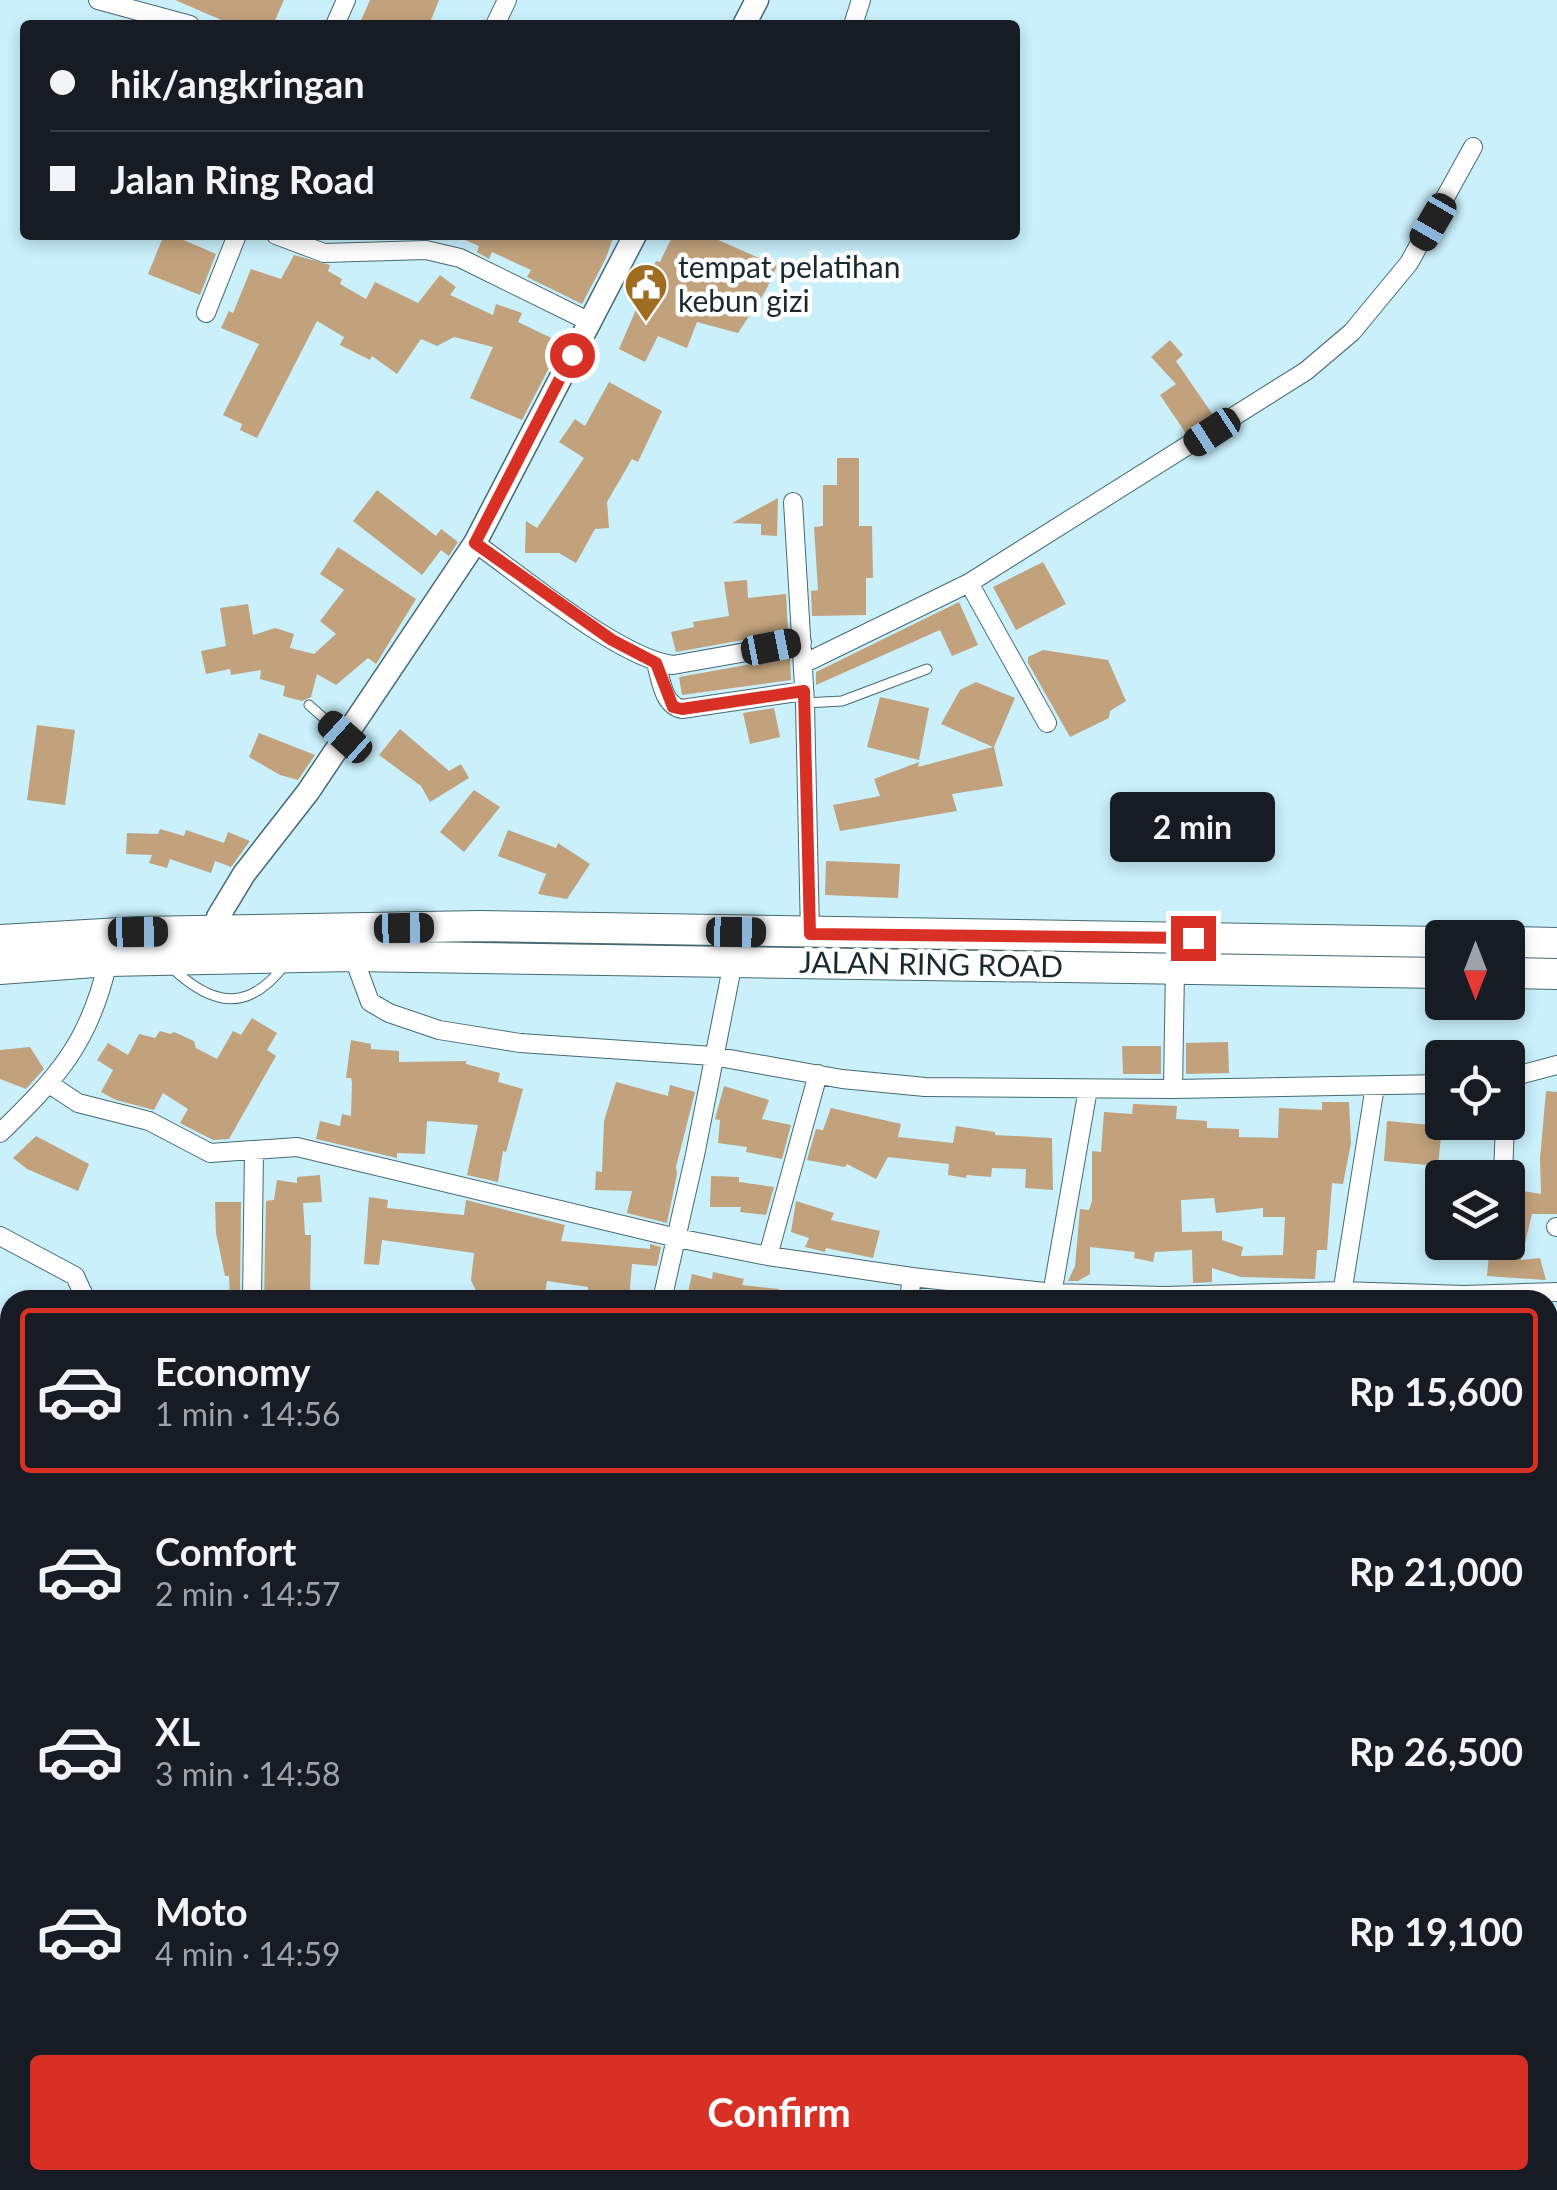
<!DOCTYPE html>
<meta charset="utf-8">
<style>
:root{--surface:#171b24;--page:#242831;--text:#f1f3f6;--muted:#9ea1a6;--line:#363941;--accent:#d93025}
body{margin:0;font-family:Lato,sans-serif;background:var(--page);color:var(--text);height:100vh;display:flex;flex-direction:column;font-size:38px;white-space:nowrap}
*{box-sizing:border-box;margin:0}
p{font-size:32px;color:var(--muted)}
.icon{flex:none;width:55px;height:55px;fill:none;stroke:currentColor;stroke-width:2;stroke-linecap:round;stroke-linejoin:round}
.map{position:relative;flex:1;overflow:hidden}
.sheet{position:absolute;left:0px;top:1290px;width:1558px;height:900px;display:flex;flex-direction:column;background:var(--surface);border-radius:30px 30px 0 0;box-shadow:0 5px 15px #0003}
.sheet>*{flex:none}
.top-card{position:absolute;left:20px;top:20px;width:1000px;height:220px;border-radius:10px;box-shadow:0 5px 15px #0003;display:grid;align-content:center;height:220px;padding:0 30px;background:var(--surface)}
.needle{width:65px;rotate:180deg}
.tools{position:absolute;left:1425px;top:920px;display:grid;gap:20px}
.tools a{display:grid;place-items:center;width:100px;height:100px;border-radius:10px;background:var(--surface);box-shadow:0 5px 15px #0003;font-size:50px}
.end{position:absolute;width:45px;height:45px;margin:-22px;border:12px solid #d93025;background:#fff;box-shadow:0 0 0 5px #fff}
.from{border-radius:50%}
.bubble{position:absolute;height:70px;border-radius:10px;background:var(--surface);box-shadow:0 5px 15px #0003;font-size:32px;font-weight:700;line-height:70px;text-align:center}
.car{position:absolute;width:30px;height:60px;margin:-30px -15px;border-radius:12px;box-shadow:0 0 8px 2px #0007;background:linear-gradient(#222 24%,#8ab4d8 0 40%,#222 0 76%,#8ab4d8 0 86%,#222 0)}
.top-card b{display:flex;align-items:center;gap:35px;height:95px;font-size:38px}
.top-card b+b{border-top:2px solid var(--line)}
.top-card i{width:25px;height:25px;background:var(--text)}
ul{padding:18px 0 0;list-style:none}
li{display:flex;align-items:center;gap:30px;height:165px;margin:0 20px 15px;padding:0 10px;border:5px solid transparent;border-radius:10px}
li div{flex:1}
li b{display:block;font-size:38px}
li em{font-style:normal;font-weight:700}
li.active{border-color:var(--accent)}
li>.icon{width:90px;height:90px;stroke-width:1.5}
.action{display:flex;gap:20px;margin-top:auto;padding:20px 30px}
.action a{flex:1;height:115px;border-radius:10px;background:var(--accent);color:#fff;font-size:40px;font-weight:700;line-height:115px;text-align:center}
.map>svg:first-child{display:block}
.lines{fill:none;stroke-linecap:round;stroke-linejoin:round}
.stream{stroke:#67a0af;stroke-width:6}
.building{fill:#c1a27c;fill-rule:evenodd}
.service-casing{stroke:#466a74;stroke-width:11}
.minor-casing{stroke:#466a74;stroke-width:20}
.tertiary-casing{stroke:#466a74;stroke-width:25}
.trunk-casing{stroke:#466a74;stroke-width:32}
.service{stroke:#fff;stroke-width:9}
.minor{stroke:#fff;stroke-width:18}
.tertiary{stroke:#fff;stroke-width:22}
.trunk{stroke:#fff;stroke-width:30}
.route{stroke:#d93025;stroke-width:12}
.labels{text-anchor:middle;stroke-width:9;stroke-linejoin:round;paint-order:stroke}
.poi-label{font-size:30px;fill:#1a292d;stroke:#fff;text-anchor:start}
.street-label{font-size:30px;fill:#1a292d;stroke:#fff}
</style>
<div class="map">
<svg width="1557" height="2190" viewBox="0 0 1557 2190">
<rect width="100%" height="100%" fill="#c9f0fb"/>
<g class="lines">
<path class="stream" d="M397,2190v-10"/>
</g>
<path class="building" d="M175,0h109l-11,25h-40z
M370,0h69l-10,25h-70z
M164,235h8l44,19 -16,41 -52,-21z
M454,235h160l-8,23 -24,46 -55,-27 4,-7 -39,-18 -3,7 -12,-7 2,-6z
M673,235h34l70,31 -11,24 -28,43 -41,-11 -10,26 -29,-12 -13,26 -26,-13 25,-58 -6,-2 8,-19 5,2 5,-11 4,1z
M294,255l36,10 -2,6 14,8 -2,5 26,15 9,-17 43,21 22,-28 16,12 -6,8 43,20 3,-11 26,9 -4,9 44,21 -40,77 -52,-22 23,-51 -39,-10 -17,9 -16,-7 -24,35 -25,-18 -2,4 -30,-15 4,-8 -27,-16 -60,117 -17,-8 2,-6 -19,-9 36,-71 -38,-16 8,-17 4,2 18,-44 30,10z
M1170,340l13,15 -7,6 37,54 -28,17 -25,-37 16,-11 -25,-27z
M609,382l53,29 -24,51 -6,-3 -25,43 2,26 -14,1 -19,34 -17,-10h-34l1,-32 11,7 47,-70 -25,-16 16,-23 10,7z
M837,458h22v68h13l1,52h-7v37l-54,1 -1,-25 7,-1 -4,-63 9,-1v-41h14z
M377,490l59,46 5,-7 17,13 -9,14 -8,-6 -19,25 -69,-54z
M778,498l-1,38 -16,-1v-11l-29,-1z
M338,547l78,52 -40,65 -8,-6 -32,27 -19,-11 -6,23 -9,4 -19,-5 2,-10 -25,-7 1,-9 -30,5 -1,-6 -24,5 -5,-23 25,-5 -6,-38 28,-4 5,31 22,-7 19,6 -4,14 24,6 22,-20 -16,-13 24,-31 -24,-16z
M1043,562l23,42 -50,26 -23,-43z
M747,580l1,18 38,-4 2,38 -112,20 -5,-20 23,-5 -1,-5 36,-6 -5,-34z
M959,602l19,43 -26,11 -12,-26 -124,55v-13z
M1043,650l65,10 18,41 -16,10 -1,7 -39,19 -42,-74v-6z
M790,657l1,23 -109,15 -3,-18z
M976,682l39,16 -21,49 9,39 -51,8 5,17 -117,20 -7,-26 47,-9 -6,-17 45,-17 -1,5 75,-20 -52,-23 19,-34z
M880,697l49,11 -10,52 -52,-13z
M774,708l6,29 -30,7 -7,-31z
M37,725l38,5 -10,75 -38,-5z
M400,729l49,42 12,-7 8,14 -39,24 -9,-16 -42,-31z
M259,733l56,22 -17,25 -18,-5 -31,-18z
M474,790l26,17 -36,45 -24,-20z
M160,829l24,7 2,-6 38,13 4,-11 22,9 -19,26 -16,-6 -4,12 -41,-14 -3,9 -18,-5 3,-8 -26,-1 1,-21 31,1z
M508,830l48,18 2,-5 32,21 -23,35 -29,-5 8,-20 -48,-18z
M826,861l74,3 -2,34 -73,-3z
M252,1018l25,15 -10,17 9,6 -47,83 -16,1 -33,-17 8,-14 -25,-16 -9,17 -38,-10 -15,-8 12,-22 -16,-10 11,-17 20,12 11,-21 16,4 5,-7 10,3 4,-2 20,9 2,7 21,11 16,-28 8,4z
M351,1040l20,4v5l28,2v11l67,-1v3l34,9 -2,9 25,7 -17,63 -3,-1 -5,31 -31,-7 11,-50 -51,-4 -2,33 -28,-1v5l-81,-19 4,-18 20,5 2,-12 9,2 1,-34 -1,-4h-5z
M1228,1042l1,31 -43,1v-31z
M1122,1046h39v28h-38z
M30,1047l14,22 -18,20 -26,-10v-29z
M616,1082l52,14 2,-11 25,7 -19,75 1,7 -10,49 -40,-10 5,-22 -37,-1 1,-19 6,1 2,-51z
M724,1086l45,14 -7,19 29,6 -9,34 -36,-7 1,-5 -29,-4 2,-23 -5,-1z
M1546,1091l11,1v122h-25l-11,46 19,-2 6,22 -59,-4 3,-34h18l3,-53 30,5 -1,-35z
M1322,1102h27l2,41 -8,41 -11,-1 -5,67h-10l-2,29 -74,-2 -29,-9v14l-19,1 -1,-33 -37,2 -2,10 -19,-4 1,-6 -45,-5v27l-12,7h-10l7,-15 5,-57 9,1 3,-9v-50l9,1 3,-40 28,2 1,-10 44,2 -1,13 31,2v7l32,1v8l39,1 1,-30 43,2zM1214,1198l2,15 47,-5v9h22l-2,38 -42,1 2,-9 -21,-7v-9l-40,1 -1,-32z
M831,1108l70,16 -3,13 55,6 3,-17 39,6v3l57,3 1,52 -28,-2 1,-19 -34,-1 -1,9 -24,-2 -1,3 -18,-3 1,-11 -61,-7 -12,22 -29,-15 -2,3 -38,-7 9,-31 7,1z
M1387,1121l55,5 -4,40 -54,-5z
M36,1136l53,28 -11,27 -51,-22 -14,-11z
M320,1175l2,27 -19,1 2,32h6l-1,65h-46l2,-99 8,-1 3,-20 20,3v-6z
M711,1176l28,1v5l35,5 -8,28 -26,-3 1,-5h-31z
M369,1197l19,3 -1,8 77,7 2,-15 99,25 -4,16 89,8v-5l11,3 -4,19 -25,-2 -3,36h-42l1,-13 -41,-6 -3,19h-23v-4l-45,-5 -5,-11 3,-27 -92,-13 -3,25 -15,-1z
M796,1201l38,12 -3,7 49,11 -7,27 -47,-10 -1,4 -20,-5 4,-9 -18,-6z
M215,1202h26l-1,98h-10l-1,-24h-4l-9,-43z
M713,1272l31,7 -2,6 37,4 -1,11h-76l-15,-3 5,-23 20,5z"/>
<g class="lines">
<defs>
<path id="service" d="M805,703l37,-2 85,-32
M309,705l35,31
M171,967c42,40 78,46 115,-4
M1548,2178h9
M361,2190v-10
M1378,2190l26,-10"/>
<path id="minor" d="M98,0l92,25
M335,25l11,-25
M495,25l12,-25
M853,25l8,-25
M276,235l48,18 102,-3 34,8 128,63
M206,313l31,-78
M793,502l12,201 5,231
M475,543c48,34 144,115 198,122l129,-23
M969,583l78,140
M656,663c5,17 7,42 26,46l122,-18
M803,664l166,-81 337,-212 46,-39 57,-69 64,-116
M353,956l17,46 19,11 50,17 81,13 193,13 129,23 83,8 248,2 269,-5
M1508,1078l49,-13
M51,1085l27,18 71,18 61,32 87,-6 380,91 91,18 144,21 141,16 111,3 177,-5 123,4 93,-3
M1173,1089l2,-120
M0,1133c58,-56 90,-91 108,-172
M1503,1176l2,-54
M1556,1227h1
M0,1236l75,40 11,24
M768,1256l50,-182
M252,1300l2,-149
M662,1300l33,-145 38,-193
M909,1300l3,-23
M1051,1300l37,-211
M1341,1300l34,-214
M1548,1541l9,-2
M1061,2181l9,9"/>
<path id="tertiary" d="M744,25l13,-25
M215,931l3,-14 26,-43 64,-82 167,-249 160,-308"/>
<path id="trunk" d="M0,940l138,-8 342,-6 962,16
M1508,942l49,1
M0,969l108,-8 245,-5 1089,17
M1508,973l49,1"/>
</defs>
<use href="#service" class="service-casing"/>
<use href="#minor" class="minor-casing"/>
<use href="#tertiary" class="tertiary-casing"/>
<use href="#trunk" class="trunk-casing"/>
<use href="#service" class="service"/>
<use href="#minor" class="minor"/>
<use href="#tertiary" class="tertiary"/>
<use href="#trunk" class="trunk"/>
</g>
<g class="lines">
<path class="route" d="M572,355l-97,188 137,97 44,23 17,44 9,2 122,-18 6,243 383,4"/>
</g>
<defs>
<symbol id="civic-pin" viewBox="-11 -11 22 30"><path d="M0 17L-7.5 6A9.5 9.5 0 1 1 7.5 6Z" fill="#9e6d21" stroke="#fff"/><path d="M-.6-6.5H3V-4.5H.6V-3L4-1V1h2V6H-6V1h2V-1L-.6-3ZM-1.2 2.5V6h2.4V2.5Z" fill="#fff"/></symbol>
</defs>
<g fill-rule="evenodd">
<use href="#civic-pin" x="621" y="260" width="50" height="68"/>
</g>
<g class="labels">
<g class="poi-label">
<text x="678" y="278">tempat pelatihan<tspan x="678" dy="34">kebun gizi</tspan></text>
</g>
<g class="street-label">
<text transform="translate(931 965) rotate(1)" y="10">JALAN RING ROAD</text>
</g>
</g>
</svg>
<div class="tools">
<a><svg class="needle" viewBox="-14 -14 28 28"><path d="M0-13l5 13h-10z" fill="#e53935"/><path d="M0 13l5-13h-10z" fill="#9ea1a6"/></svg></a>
<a><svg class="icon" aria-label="locate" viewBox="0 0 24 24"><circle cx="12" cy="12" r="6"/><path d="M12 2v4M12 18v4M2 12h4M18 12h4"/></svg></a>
<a><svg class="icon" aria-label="layers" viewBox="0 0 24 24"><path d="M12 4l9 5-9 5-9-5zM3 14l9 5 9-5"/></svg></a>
</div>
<i class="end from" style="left:572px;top:355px"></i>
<i class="end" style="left:1193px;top:938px"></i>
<div class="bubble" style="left:1110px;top:792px;width:165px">2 min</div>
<i class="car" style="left:1433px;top:222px;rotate:210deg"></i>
<i class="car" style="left:1212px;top:432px;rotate:237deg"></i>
<i class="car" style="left:771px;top:647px;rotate:79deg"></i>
<i class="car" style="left:345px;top:737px;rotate:312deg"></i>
<i class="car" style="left:404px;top:928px;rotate:89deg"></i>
<i class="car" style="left:138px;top:932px;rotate:89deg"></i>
<i class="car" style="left:736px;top:932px;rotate:91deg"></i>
<div class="top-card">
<b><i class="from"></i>hik/angkringan</b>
<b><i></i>Jalan Ring Road</b>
</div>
<section class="sheet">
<ul>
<li class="active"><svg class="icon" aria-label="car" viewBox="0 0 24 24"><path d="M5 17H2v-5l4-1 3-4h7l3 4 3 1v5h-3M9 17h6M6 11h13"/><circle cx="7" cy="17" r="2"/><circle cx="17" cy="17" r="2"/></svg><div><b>Economy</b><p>1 min · 14:56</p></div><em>Rp 15,600</em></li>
<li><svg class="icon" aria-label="car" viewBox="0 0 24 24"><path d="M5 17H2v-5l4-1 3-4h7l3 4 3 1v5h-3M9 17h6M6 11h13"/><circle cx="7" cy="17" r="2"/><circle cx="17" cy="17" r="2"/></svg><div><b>Comfort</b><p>2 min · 14:57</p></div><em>Rp 21,000</em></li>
<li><svg class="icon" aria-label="car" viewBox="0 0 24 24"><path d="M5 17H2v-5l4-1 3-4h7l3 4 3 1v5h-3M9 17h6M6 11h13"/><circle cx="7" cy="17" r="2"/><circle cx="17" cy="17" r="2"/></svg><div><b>XL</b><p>3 min · 14:58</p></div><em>Rp 26,500</em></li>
<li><svg class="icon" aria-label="car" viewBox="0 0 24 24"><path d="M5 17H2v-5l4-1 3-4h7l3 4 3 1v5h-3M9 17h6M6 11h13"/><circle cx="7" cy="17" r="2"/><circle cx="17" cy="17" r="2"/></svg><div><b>Moto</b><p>4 min · 14:59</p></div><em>Rp 19,100</em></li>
</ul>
<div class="action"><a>Confirm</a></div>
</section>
</div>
